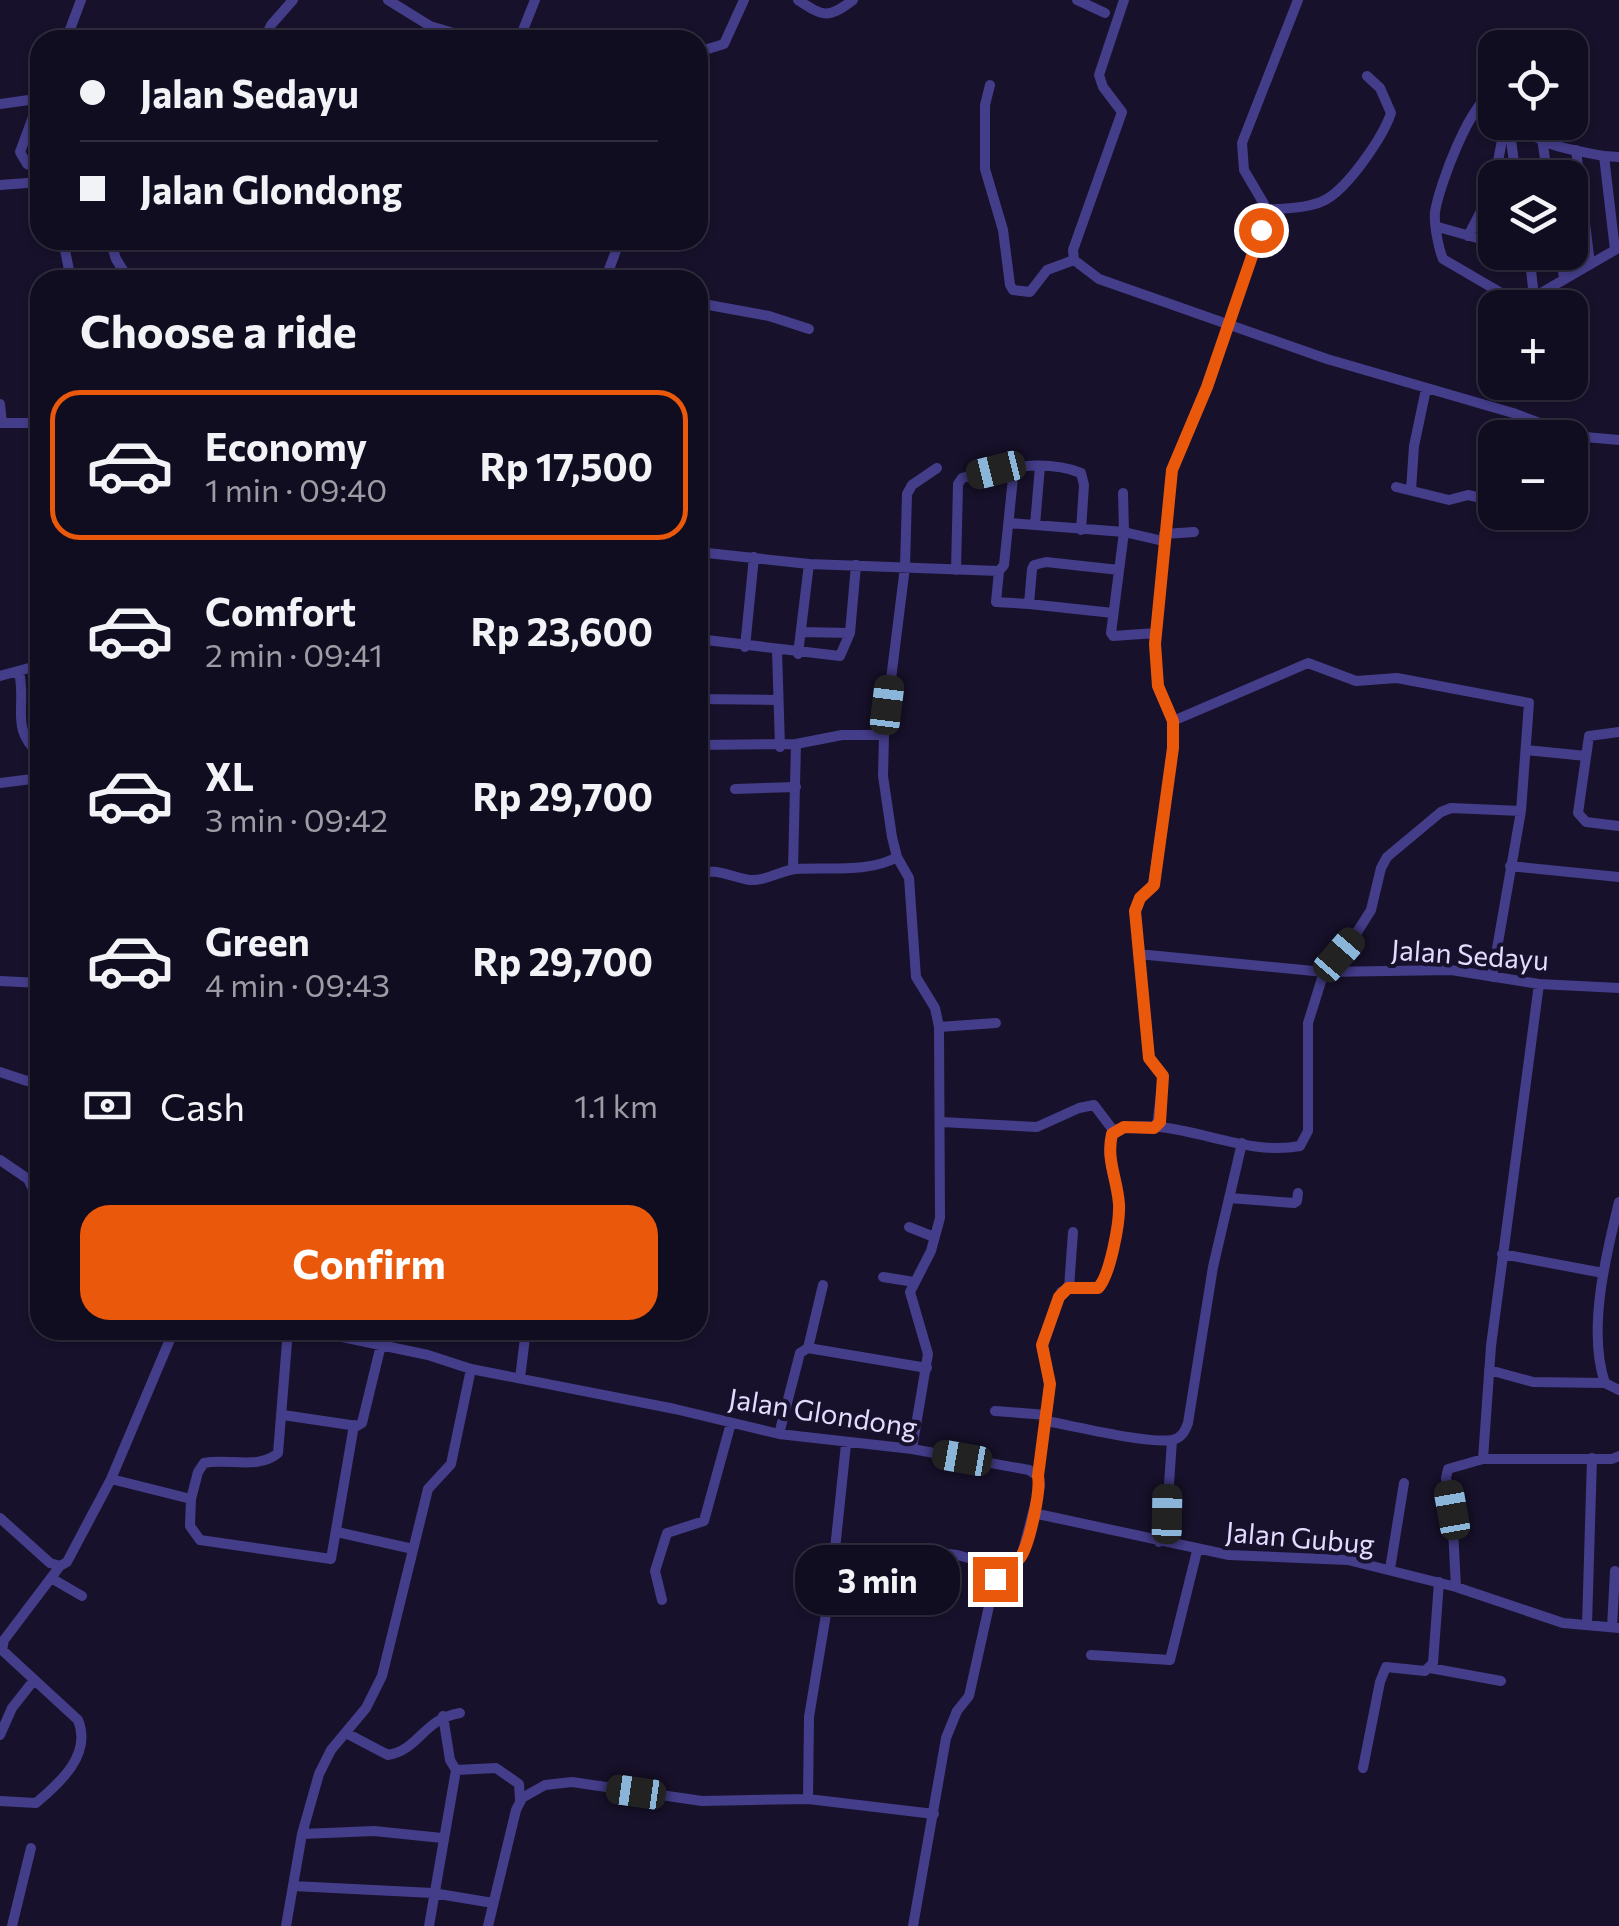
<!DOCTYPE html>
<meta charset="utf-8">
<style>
:root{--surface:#110d20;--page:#1e1b2d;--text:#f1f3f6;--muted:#9c9ca5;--line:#302d3e;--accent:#ea580c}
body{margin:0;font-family:Commissioner,sans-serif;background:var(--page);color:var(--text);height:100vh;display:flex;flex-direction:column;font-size:38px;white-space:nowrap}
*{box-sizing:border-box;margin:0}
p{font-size:32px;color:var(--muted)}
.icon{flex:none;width:55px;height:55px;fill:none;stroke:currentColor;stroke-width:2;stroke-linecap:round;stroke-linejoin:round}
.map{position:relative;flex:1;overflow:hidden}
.panel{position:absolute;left:30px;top:270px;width:678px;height:1070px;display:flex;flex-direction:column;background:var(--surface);border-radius:30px;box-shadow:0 2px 8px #0004,0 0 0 2px var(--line)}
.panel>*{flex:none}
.top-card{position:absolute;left:30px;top:30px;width:678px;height:220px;border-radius:30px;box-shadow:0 2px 8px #0004,0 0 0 2px var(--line);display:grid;align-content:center;height:220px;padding:0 50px;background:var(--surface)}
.tools{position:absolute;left:1478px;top:30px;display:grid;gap:20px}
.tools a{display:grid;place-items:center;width:110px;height:110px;border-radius:20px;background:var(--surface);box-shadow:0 2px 8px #0004,0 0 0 2px var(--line);font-size:50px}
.end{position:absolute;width:45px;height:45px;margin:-22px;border:12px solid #ea580c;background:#fff;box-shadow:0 0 0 5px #fff}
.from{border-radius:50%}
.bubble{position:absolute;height:70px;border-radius:30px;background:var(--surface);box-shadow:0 2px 8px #0004,0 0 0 2px var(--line);font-size:32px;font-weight:700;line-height:70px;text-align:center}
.car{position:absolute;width:30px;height:60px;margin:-30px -15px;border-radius:12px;box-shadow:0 0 8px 2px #0007;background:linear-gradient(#222 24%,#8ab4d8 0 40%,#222 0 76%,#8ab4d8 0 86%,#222 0)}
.top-card b{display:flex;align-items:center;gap:35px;height:95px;font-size:38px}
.top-card b+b{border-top:2px solid var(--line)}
.top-card i{width:25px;height:25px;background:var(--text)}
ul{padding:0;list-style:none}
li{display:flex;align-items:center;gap:30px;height:150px;margin:0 20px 15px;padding:0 30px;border:5px solid transparent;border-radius:30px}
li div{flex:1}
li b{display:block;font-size:38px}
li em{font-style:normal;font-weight:700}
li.active{border-color:var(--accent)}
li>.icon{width:90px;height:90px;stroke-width:1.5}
h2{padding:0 50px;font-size:45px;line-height:120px}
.pay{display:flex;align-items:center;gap:25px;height:110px;padding:0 50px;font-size:38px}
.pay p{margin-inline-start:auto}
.button{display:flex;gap:20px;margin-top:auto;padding:20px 50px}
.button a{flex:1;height:115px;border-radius:30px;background:var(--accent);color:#fff;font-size:40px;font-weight:700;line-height:115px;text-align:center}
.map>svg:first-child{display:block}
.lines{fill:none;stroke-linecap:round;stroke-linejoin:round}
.street{stroke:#443d8a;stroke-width:10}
.route{stroke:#ea580c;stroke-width:12}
.labels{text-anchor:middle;stroke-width:8;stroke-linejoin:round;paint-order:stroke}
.street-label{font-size:28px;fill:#e2dcff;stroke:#17112b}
</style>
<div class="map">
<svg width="1619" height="1926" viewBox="0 0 1619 1926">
<rect width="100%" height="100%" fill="#17112b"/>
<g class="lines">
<path class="street" d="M388,0l42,26 47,14
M798,0c26,17 30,19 55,0
M1077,0l28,13
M1124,0l-25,75 4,12 19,25 -49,138 1,10 25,19 228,80 186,54 61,23 45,4
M66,40l15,-40
M264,40l7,-15 22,-25
M519,40l16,-40
M698,52l26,-8 20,-44
M990,85l-5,20v64l18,61 7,55 3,5 17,2 17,-22 27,-10
M1495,92c-24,7 -56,94 -60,120 -1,12 3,35 8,47l60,35 31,3 81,-47 -11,-94 15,1
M40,98l-20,54 7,12 13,5
M0,104l29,-4 11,-5
M1521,122c14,25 58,29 83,34
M1510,132l6,46
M1542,139l6,39
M1576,150l14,114
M0,185l40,-3
M1264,210c19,-2 44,-1 61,-10 23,-12 58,-63 66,-87l-11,-25 -13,-12
M1438,227l57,16
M1468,236l25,-48 9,-48 8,-8 3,-10
M63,240l8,40
M110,240l6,19 13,21
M1529,252l5,45
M1560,252l4,26
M605,280l15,-40
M698,303l71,13 40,13
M0,404l2,19
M0,423h40
M1570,455l4,-19
M1396,487l53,13 19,-5 27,6
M1411,490l3,-44 12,-57
M1123,493l1,39 -13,101 2,3 43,-3
M1010,523l114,9 39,9
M1035,525l5,-59
M1164,534l30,-2
M698,552l111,12 190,7 5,-6 10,-97
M956,570l2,-86 4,-6c37,-9 81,-20 119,-5l3,12 -3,45
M999,571l-3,31 33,2
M698,595l3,-43
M1113,613l-84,-9 3,-35 2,-4 12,-3 73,8
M801,632l49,1
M698,639l142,17 10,-23 6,-68
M745,647l9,-90
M777,650l3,97
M798,654l11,-90
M19,672c8,34 -10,56 21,83
M0,676l40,-11
M698,699l79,1
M1173,721l135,-58 48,18 41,-3 132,25 -8,108 -29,166
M1619,732l-30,4 -11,77 8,9 33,4
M796,744l46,-9h42
M698,745l98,-1 -3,125
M1526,750l60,6
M0,783l40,-5
M735,789l61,-2
M1510,866l109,11
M698,876c14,-11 35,2 52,4 18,1 31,-10 46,-11 30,-2 74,4 101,-12
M1138,954l186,18 127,-2 88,14 80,4
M0,981l40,2
M939,1027l57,-4
M0,1072l27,9 13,-4
M941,1122l96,5 42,-19 15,-3 19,25
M1157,1126l6,-49 -14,-20 -14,-146 5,-13 13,-13 20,-136v-28l-15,-35 -3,-42 17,-174 35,-83 54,-157 3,-26 -20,-34 -2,-27 56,-143
M0,1160l28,19 12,24
M1229,1198l65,5 3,-2 1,-8
M1619,1202c-13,53 -32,128 -14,181l14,7
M909,1227l25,10
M1502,1254l101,19
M883,1277l31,5
M1069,1288l4,-56
M309,1330l119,25 43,14 204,40 104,25 133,15 117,21 9,6
M808,1348l119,20
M1489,1370l44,12 72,1
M520,1378l6,-48
M995,1411l52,4
M283,1415l74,11 5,-3 19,-78
M1046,1421c28,5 102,23 126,19 10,-2 13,-9 16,-17l25,-156 29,-124
M779,1434l21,-81 8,-5 15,-63
M912,1449l16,-95 -18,-62 21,-41 9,-33 -1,-191 -4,-19 -19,-31 -7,-99 -12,-21 -5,-20 -9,-61 1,-41 21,-168 2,-73 5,-9 25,-17
M1483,1459l8,-113 48,-362
M111,1479l80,20 -1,27 10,14 131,19 23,-134
M191,1499l7,-27 6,-9c24,-5 55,7 74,-10l10,-123
M1033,1513l196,42 119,5 108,27 107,36 56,5
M0,1518l50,45 10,3 7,-4 44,-83 63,-149
M337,1532l76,17
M1159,1542l8,-28 5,-74
M1390,1569l14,-86
M51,1578l31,18
M832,1578l53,4 9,-9 4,-21 8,-3 51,6 46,12
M1456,1587l-4,-77 -6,-32 2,-9 35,-10h129l7,-3
M662,1600l-7,-29 12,-38 37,-12 27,-98
M1587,1625l5,-167
M1612,1627l3,-56
M1091,1655l79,5 27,-109
M1430,1668l71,13
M346,1733l42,22c31,-5 35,-36 72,-42
M0,1735l12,-27 22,-28
M1363,1768l17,-86 6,-15 39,4 8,-8 6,-81
M456,1770l40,-2 23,16 1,16
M808,1799l1,-82 23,-139 14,-134
M0,1801l36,2c25,-21 56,-49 42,-83l-76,-70 2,-10 56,-74
M302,1834l72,-3 68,7
M293,1886l140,7 60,10
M12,1926l19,-78
M286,1926l16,-92 17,-60 12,-24 35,-42 16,-32 46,-187 23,-25 20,-95
M429,1926l27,-156 -6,-10 -7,-44
M488,1926l28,-116 6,-12 23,-13 27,-3 130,19 106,-2 126,15
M913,1926l33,-188 11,-27 12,-15 26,-117c7,-14 19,-13 27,-25l18,-68 -2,-10 12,-87 -7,-44 18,-53 8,-4h29c12,-12 21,-60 21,-78 1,-28 -17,-50 -6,-80 62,-17 125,28 187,16l8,-15v-108l16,-51 30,-35 17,-27 10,-42 6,-11 54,-45 10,-4 70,3"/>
</g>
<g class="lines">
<path class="route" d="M995,1579c7,-13 17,-11 25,-21 9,-12 21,-67 18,-82l12,-92 -8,-39 17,-48 9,-9h30c12,-12 22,-66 21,-84 -2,-26 -13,-44 -7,-70l12,-7 30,1 6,-6 3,-46 -14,-18 -14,-147 5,-13 14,-13 19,-137v-27l-15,-35 -3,-42 17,-174 35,-83 54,-157"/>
</g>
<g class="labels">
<g class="street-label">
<text transform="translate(1470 955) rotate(4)" y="10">Jalan Sedayu</text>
<text transform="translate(823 1413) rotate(9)" y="10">Jalan Glondong</text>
<text transform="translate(1300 1538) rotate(5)" y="10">Jalan Gubug</text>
</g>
</g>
</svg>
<div class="tools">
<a><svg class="icon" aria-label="locate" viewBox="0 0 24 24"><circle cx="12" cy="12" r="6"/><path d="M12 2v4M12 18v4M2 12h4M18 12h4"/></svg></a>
<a><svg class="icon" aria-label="layers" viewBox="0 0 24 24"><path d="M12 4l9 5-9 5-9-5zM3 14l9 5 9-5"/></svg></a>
<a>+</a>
<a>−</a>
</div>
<i class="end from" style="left:1261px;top:230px"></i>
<i class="end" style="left:995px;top:1579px"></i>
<div class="bubble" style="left:795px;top:1545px;width:165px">3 min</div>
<i class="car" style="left:996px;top:470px;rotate:256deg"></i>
<i class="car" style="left:887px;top:705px;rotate:7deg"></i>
<i class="car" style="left:1339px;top:955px;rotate:41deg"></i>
<i class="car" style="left:962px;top:1458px;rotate:280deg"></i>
<i class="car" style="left:1452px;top:1510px;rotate:350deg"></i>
<i class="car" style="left:1167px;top:1514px;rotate:1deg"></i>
<i class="car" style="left:636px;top:1792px;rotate:278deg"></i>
<div class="top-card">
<b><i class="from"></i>Jalan Sedayu</b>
<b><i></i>Jalan Glondong</b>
</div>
<section class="panel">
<h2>Choose a ride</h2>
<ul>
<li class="active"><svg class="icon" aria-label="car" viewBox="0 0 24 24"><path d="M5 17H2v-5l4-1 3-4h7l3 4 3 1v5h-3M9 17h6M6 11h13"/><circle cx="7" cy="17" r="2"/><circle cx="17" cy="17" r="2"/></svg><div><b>Economy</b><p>1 min · 09:40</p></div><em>Rp 17,500</em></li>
<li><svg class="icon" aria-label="car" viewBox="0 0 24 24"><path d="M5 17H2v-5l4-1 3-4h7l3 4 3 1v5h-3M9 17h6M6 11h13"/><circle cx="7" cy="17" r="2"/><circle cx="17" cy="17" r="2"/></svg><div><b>Comfort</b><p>2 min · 09:41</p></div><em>Rp 23,600</em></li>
<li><svg class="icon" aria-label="car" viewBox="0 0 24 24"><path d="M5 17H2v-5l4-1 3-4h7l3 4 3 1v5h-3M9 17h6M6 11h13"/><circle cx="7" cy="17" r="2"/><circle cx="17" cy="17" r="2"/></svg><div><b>XL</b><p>3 min · 09:42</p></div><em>Rp 29,700</em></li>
<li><svg class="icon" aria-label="car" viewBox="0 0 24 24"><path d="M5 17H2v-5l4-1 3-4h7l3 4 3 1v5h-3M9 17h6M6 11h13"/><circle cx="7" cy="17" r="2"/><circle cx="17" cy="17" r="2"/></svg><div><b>Green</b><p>4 min · 09:43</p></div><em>Rp 29,700</em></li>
</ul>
<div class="pay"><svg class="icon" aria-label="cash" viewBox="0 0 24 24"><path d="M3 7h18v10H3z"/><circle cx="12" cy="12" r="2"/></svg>Cash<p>1.1 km</p></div>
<div class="button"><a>Confirm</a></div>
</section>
</div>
